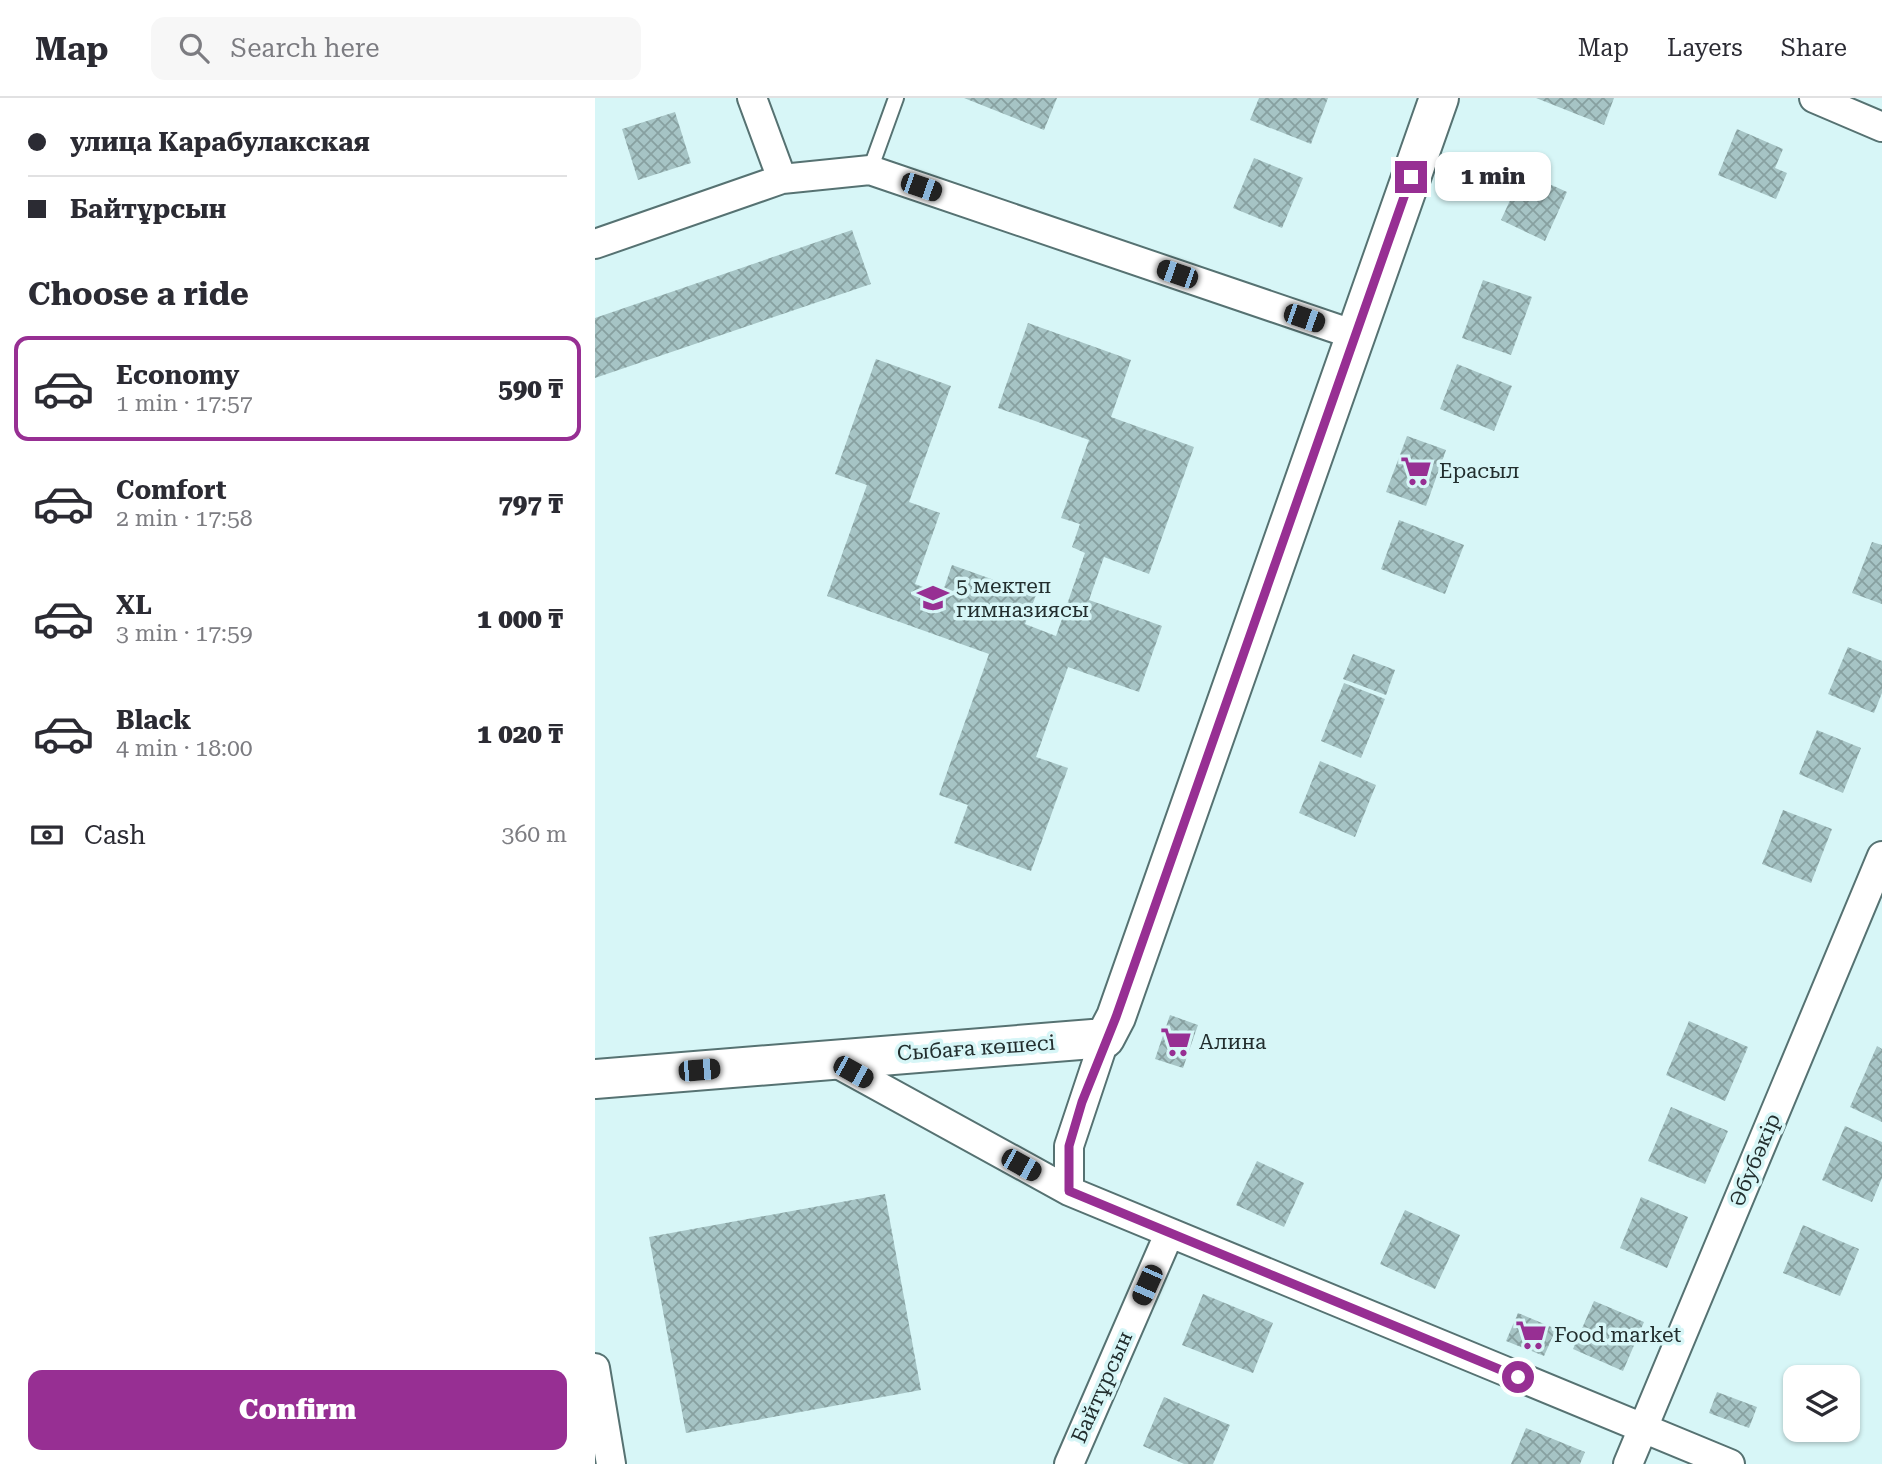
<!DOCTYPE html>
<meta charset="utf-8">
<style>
:root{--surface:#fff;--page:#f7f7f7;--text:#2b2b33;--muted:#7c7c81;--line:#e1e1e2;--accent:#972f93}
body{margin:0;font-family:"Roboto Serif",serif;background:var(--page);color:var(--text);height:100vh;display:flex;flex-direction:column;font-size:26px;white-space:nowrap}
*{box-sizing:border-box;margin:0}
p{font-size:23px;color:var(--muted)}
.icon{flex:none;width:38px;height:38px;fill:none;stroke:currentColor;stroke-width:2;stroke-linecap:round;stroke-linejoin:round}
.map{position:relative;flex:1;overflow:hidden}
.drawer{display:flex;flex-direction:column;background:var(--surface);width:595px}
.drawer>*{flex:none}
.banner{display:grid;align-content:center;height:154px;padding:0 28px;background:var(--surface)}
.fabs{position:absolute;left:1188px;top:1267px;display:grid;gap:14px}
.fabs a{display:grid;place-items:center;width:77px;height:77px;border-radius:14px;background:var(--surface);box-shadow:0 2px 5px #0004;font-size:35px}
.end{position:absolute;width:32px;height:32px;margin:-16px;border:9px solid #972f93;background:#fff;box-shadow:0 0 0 4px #fff}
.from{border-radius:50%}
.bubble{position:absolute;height:49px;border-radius:14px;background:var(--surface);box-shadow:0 2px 5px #0004;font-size:23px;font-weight:800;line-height:49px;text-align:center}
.car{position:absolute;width:21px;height:42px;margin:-21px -10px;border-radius:9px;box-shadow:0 0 5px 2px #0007;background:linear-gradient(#222 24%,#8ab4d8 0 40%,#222 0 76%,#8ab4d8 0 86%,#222 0)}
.banner b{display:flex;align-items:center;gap:24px;height:66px;font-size:26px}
.banner b+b{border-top:2px solid var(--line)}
.banner i{width:18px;height:18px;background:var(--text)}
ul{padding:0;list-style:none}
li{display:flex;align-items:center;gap:21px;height:105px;margin:0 14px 10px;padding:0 14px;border:4px solid transparent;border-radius:14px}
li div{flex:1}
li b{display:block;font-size:26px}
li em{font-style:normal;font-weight:800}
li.on{border-color:var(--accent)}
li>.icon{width:63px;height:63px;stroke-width:1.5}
h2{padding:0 28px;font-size:32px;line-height:84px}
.pay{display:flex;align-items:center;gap:18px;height:77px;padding:0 28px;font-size:26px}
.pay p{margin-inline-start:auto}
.action{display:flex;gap:14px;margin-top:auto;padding:14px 28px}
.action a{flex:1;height:80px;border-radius:14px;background:var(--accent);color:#fff;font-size:28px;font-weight:800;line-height:80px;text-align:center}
header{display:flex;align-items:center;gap:42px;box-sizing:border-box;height:98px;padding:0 35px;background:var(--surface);border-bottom:2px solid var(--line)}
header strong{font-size:33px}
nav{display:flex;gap:38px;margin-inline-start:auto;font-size:24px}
.search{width:490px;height:63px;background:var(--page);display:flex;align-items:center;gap:18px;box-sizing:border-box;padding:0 24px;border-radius:14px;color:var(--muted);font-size:26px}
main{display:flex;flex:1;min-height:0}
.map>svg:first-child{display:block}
.building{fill:url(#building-cross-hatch)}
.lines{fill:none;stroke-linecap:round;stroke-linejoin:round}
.lane-casing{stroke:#567272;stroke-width:18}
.street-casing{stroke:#567272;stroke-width:32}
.secondary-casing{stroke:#567272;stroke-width:42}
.lane{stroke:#fff;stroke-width:14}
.street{stroke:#fff;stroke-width:28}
.secondary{stroke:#fff;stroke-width:38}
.route{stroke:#972f93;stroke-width:9}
.labels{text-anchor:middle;stroke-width:7;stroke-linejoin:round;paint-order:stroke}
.poi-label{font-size:21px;fill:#222e2e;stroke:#d7f6f7;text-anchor:start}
.street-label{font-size:21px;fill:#222e2e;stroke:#d7f6f7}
</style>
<header>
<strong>Map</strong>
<div class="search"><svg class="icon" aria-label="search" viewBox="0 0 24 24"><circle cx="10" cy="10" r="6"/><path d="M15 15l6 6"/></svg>Search here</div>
<nav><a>Map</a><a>Layers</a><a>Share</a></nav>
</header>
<main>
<section class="drawer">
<div class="banner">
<b><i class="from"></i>улица Карабулакская</b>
<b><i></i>Байтұрсын</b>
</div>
<h2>Choose a ride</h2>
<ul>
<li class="on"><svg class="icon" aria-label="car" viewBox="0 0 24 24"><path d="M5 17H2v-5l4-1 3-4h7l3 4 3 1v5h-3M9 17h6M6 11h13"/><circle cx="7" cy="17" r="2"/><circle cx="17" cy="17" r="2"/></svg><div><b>Economy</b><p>1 min · 17:57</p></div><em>590 ₸</em></li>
<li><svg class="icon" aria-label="car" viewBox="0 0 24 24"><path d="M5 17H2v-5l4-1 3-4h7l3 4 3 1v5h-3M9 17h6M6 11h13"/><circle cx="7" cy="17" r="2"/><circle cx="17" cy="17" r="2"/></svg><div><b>Comfort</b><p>2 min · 17:58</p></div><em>797 ₸</em></li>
<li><svg class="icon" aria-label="car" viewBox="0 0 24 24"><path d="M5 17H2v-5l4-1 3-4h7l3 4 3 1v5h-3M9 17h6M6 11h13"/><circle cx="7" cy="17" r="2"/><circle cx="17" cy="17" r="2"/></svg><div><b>XL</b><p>3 min · 17:59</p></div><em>1 000 ₸</em></li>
<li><svg class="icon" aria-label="car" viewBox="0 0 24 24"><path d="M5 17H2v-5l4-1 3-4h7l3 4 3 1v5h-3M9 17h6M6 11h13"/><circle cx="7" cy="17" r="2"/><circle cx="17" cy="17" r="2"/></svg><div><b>Black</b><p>4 min · 18:00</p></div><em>1 020 ₸</em></li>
</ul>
<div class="pay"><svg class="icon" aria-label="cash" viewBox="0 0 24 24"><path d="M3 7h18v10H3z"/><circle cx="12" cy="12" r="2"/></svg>Cash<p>360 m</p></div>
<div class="action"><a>Confirm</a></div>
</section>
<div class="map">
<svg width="1287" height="1366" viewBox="0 0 1287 1366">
<defs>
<pattern id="building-cross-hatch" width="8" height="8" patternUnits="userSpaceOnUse" patternTransform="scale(1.75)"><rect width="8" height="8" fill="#a6c4c5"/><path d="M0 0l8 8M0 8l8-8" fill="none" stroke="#87a0a0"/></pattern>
</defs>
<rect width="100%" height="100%" fill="#d7f6f7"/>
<path class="building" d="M369,0h93l-13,32z
M664,0h69l-17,46 -61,-24z
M941,0h78l-10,27z
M80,14l16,51 -53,17 -16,-51z
M1142,31l46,20 -8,19 12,5 -11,26 -58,-24z
M659,60l49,20 -21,50 -49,-20z
M928,74l44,20 -22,49 -44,-21z
M257,132l19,54 -276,94v-60z
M888,182l49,17 -21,58 -49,-17z
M433,225l103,37 -20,57 83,30 -45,127 -45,-17 -15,43 73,26 -23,66 -71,-25 -32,90 32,11 -37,103 -77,-28 14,-38 -29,-10 50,-141 -162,-58 40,-111 -32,-11 41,-115 75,27 -42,116 31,11 -25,71 27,10 10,-29 84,30 -11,29 31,12 29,-83 -13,-6 8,-23 -19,-6 28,-78 -91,-32z
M862,266l55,22 -18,45 -54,-22z
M812,338l39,14 -20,56 -40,-14z
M804,422l65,25 -19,49 -64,-25z
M1277,444l10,3v59l-30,-11z
M1253,549l34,14v32l-8,20 -46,-19z
M758,556l42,16 -9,25 -43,-16z
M749,585l41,16 -24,59 -40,-17z
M1222,632l44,18 -18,45 -44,-19z
M725,663l56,24 -21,52 -56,-24z
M1188,712l49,19 -21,54 -49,-19z
M575,917l28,10 -15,43 -28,-9z
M1094,923l59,26 -23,54 -59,-26z
M1282,948l5,3v73l-32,-15z
M1076,1009l57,24 -23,53 -57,-23z
M1250,1028l37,16v36l-10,24 -50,-22z
M662,1063l47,22 -20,44 -48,-22z
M290,1096l36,196 -235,43 -37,-196z
M1046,1099l47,20 -21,51 -47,-20z
M810,1112l55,25 -25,54 -55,-25z
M1208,1127l56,24 -19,47 -57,-23z
M608,1196l70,29 -20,50 -71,-28z
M999,1203l50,21 -21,49 -50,-22z
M923,1215l38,16 -12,27 -38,-15z
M1122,1294l40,15 -8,21 -40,-15z
M569,1299l66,28 -17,39h-29l-41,-18z
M931,1330l59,24 -5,12h-69z"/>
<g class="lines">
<defs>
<path id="lane" d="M275,72l26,-72"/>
<path id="street" d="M157,0l30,81
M1219,0l68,29
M0,146l187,-65 88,-9 485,165
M234,961l240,132 661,273
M474,1093v-45l36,-108
M0,1270l16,96
M474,1366l100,-230
M1033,1366l254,-608"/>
<path id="secondary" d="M0,981l510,-41 11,-21 323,-919"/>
</defs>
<use href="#lane" class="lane-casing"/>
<use href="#street" class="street-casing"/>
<use href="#secondary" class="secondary-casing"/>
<use href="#lane" class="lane"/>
<use href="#street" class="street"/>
<use href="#secondary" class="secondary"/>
</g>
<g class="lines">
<path class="route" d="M816,79l-295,840 -34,85 -13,44v45l449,186"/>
</g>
<defs>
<symbol id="supermarket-bare" viewBox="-9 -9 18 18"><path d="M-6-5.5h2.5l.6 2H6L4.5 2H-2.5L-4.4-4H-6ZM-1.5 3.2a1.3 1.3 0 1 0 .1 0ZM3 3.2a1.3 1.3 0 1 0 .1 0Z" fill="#972f93" stroke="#d7f6f7" stroke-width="2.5" paint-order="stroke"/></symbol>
<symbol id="school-bare" viewBox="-9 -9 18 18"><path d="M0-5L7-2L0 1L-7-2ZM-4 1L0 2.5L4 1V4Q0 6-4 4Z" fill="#972f93" stroke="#d7f6f7" stroke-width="2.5" paint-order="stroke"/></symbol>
</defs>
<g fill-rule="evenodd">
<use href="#supermarket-bare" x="799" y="351" width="44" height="44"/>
<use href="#school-bare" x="316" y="478" width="44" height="44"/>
<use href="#supermarket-bare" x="559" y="922" width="44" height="44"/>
<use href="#supermarket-bare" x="914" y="1215" width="44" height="44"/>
</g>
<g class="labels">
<g class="poi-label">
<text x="844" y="380">Ерасыл</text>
<text x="361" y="495">5 мектеп<tspan x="361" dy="24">гимназиясы</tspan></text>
<text x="604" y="951">Алина</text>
<text x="959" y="1244">Food market</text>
</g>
<g class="street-label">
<text transform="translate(381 950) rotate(-4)" y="7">Сыбаға көшесі</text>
<text transform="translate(1160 1062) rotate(-67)" y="7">Әбубәкір</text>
<text transform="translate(507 1289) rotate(-66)" y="7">Байтұрсын</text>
</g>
</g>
</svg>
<div class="fabs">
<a><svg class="icon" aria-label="layers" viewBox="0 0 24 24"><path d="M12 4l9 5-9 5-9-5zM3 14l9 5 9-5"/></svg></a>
</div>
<i class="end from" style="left:923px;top:1279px"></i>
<i class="end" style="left:816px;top:79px"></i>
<div class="bubble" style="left:840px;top:54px;width:116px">1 min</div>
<i class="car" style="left:326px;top:89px;rotate:109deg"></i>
<i class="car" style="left:582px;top:176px;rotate:289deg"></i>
<i class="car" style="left:709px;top:220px;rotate:109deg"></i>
<i class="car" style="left:104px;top:972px;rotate:85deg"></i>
<i class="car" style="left:258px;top:974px;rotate:119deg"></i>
<i class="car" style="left:426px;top:1067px;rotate:119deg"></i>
<i class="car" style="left:552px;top:1187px;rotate:204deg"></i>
</div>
</main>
